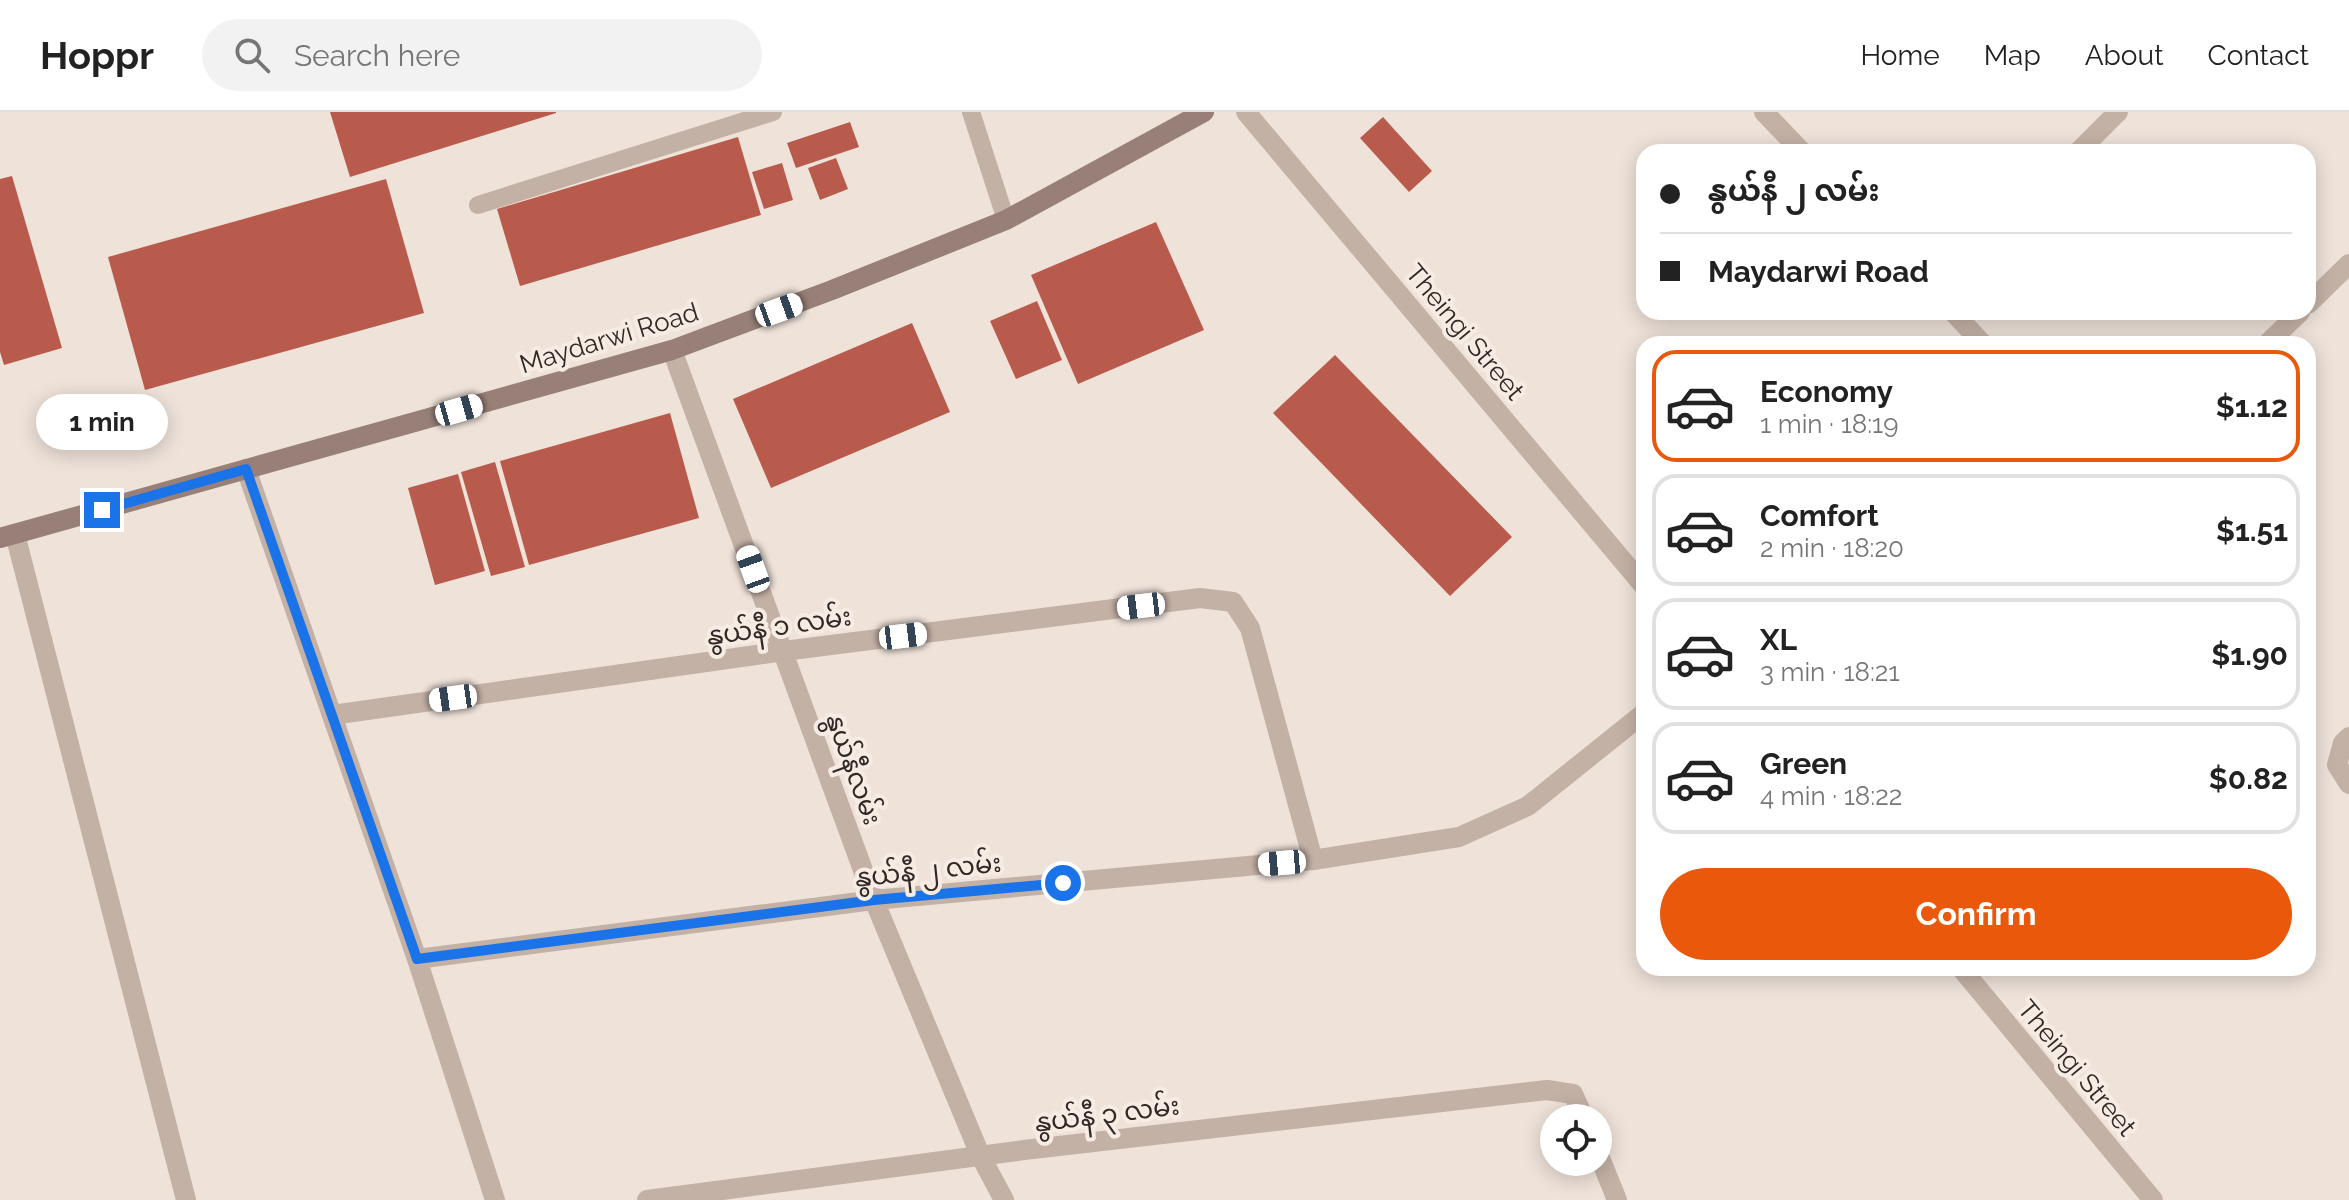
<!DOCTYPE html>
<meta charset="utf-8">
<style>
:root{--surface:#fff;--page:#f2f2f2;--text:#222;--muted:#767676;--line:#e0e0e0;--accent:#ea580c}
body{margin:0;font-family:Raleway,"Noto Sans Myanmar",sans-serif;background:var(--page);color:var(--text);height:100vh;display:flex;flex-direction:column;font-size:30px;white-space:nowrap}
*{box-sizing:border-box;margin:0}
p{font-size:26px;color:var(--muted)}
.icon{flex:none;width:44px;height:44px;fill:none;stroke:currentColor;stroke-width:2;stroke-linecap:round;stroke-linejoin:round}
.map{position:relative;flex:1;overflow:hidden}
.panel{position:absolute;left:1636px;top:224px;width:680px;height:640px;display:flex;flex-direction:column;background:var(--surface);border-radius:24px;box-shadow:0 4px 20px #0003}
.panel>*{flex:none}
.top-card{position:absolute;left:1636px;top:32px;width:680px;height:176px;border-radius:24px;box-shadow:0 4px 20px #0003;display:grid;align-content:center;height:176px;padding:0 24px;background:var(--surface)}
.tools{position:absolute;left:1540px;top:992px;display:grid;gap:16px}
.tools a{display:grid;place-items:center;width:72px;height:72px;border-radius:50%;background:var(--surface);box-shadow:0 4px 20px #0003;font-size:40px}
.end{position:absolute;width:36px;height:36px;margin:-18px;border:10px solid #1a73e8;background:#fff;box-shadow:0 0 0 4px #fff}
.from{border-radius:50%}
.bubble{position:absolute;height:56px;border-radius:28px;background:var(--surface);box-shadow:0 4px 20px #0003;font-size:26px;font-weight:700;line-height:56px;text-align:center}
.car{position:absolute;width:24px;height:48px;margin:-24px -12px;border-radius:10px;box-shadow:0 0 6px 2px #0007;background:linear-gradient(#fff 24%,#345 0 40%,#fff 0 76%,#345 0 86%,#fff 0)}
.top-card b{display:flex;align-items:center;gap:28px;height:76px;font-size:30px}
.top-card b+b{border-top:2px solid var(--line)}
.top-card i{width:20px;height:20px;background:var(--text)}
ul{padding:14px 0 0;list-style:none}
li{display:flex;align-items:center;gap:24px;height:112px;margin:0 16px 12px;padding:0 8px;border:4px solid var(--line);border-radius:24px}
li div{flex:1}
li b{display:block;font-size:30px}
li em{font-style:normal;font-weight:700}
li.on{border-color:var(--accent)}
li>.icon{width:72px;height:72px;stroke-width:1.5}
.action{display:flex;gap:16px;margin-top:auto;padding:16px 24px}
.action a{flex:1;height:92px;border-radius:48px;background:var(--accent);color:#fff;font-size:32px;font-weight:700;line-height:92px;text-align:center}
header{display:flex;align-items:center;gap:48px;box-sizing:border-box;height:112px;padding:0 40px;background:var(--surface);border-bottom:2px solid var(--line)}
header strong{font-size:38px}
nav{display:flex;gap:44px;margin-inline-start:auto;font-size:28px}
.search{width:560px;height:72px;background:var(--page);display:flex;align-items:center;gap:20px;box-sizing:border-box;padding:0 28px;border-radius:44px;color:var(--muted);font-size:30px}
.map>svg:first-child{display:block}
.building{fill:#b95b4c}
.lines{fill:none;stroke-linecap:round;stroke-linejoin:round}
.lane{stroke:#c4b1a6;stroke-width:18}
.street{stroke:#c4b1a6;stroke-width:20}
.secondary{stroke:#988078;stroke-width:20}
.route{stroke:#1a73e8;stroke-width:10}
.labels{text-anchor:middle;stroke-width:8;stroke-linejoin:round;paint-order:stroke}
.street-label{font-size:26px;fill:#322926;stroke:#f6ece4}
</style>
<header>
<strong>Hoppr</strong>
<div class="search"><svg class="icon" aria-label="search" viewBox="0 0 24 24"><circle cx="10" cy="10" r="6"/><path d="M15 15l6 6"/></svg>Search here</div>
<nav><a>Home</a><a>Map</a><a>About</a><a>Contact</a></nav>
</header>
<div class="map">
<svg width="2349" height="1088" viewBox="0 0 2349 1088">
<rect width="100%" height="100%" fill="#eee2d9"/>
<path class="building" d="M330,0h226v1l-206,64z
M1383,5l49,54 -23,21 -49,-54z
M850,10l9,25 -63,21 -9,-25z
M738,25l23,78 -241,71 -23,-77z
M836,46l12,31 -28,11 -12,-32z
M782,51l11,37 -29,9 -12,-37z
M12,64l50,172 -58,17 -4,-13v-173z
M386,67l38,134 -279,77 -37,-133z
M1156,110l48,108 -126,54 -47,-109z
M1037,189l25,59 -46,19 -26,-58z
M912,211l38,89 -179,76 -38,-89z
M1335,243l177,182 -62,59 -177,-183z
M670,301l29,105 -170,47 -29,-104z
M495,350l30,105 -34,9 -30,-104z
M458,362l27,97 -50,14 -27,-97z"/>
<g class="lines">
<path class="lane" d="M971,0l35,108
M478,93l295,-93"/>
<path class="street" d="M1246,0l398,474
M1764,0l38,40
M2078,40l40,-40
M2308,192l41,-40
M1953,200l30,32
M2267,232l33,-32
M672,238l202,550 107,257 23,43
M246,357l171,490 78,241
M15,422l171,666
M332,603l452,-64 416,-53 33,4 17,26 63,232
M2349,625l-6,6 -6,22 12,19
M417,847l457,-59 439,-40 146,-23 69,-31 116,-93
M1961,856l192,232
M1598,1041l19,47
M647,1088l377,-50 523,-60 26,4 11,24"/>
<path class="secondary" d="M0,426l672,-188 160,-60 174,-70 198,-108"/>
</g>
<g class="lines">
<path class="route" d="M102,398l144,-41 171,490 457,-59 189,-17"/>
</g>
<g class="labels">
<g class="street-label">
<text transform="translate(1465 220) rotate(50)" y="9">Theingi Street</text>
<text transform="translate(609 226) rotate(-17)" y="9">Maydarwi Road</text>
<text transform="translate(779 514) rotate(-8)" y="9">နွယ်နီ ၁ လမ်း</text>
<text transform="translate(854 657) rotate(70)" y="9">နွယ်နီလမ်း</text>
<text transform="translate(928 758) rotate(-6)" y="9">နွယ်နီ ၂ လမ်း</text>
<text transform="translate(2077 956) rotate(50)" y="9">Theingi Street</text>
<text transform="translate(1107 1002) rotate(-7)" y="9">နွယ်နီ ၃ လမ်း</text>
</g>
</g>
</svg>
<div class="tools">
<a><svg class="icon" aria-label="locate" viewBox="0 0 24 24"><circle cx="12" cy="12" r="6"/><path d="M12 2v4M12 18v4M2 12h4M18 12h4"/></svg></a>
</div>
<i class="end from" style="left:1063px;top:771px"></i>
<i class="end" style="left:102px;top:398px"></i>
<div class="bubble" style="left:36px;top:282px;width:132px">1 min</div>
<i class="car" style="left:779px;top:198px;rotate:70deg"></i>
<i class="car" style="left:459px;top:298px;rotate:74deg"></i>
<i class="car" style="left:753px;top:457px;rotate:340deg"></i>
<i class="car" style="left:1141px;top:494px;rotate:263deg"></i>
<i class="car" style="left:903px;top:524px;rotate:83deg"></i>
<i class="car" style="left:453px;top:586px;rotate:262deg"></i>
<i class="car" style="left:1282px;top:751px;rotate:265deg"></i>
<div class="top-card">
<b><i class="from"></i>နွယ်နီ ၂ လမ်း</b>
<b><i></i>Maydarwi Road</b>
</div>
<section class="panel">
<ul>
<li class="on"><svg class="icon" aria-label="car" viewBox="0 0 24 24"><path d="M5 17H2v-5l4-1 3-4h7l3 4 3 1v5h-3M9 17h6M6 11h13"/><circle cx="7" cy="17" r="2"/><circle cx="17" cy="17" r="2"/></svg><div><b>Economy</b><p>1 min · 18:19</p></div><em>$1.12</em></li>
<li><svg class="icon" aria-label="car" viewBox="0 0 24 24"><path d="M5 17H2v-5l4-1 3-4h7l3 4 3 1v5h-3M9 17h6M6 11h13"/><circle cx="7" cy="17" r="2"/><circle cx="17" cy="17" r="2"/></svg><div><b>Comfort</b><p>2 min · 18:20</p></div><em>$1.51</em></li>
<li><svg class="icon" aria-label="car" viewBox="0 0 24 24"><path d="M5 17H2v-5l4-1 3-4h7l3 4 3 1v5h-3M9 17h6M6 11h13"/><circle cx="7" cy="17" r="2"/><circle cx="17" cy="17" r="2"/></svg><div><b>XL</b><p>3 min · 18:21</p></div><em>$1.90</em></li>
<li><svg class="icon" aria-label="car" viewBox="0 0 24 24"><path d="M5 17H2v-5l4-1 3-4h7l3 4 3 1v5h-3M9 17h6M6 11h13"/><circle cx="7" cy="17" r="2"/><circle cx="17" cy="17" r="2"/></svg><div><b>Green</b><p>4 min · 18:22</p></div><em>$0.82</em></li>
</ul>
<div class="action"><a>Confirm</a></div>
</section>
</div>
